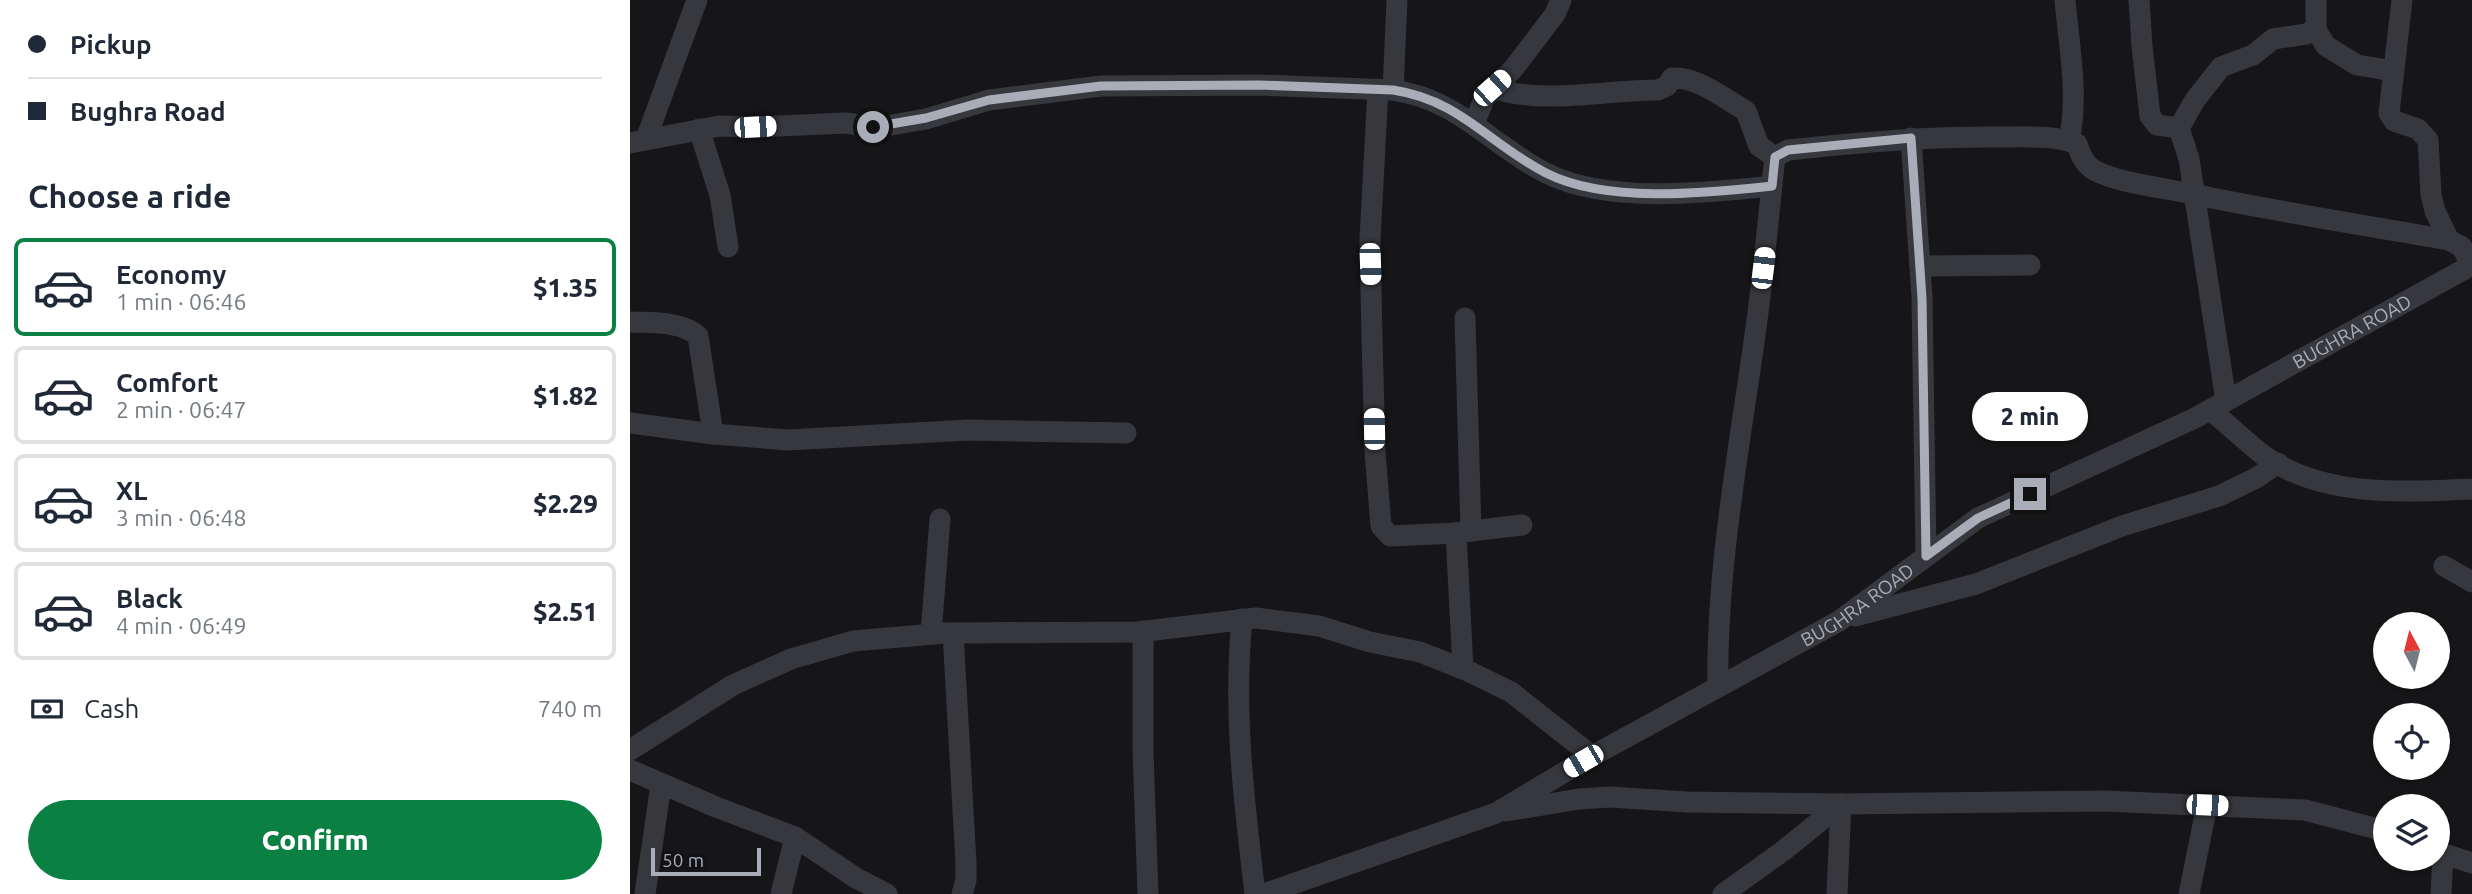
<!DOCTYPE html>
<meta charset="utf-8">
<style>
:root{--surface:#fff;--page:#f6f6f7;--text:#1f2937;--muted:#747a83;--line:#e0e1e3;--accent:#0b8043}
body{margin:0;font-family:Ubuntu,sans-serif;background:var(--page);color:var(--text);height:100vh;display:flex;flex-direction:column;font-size:26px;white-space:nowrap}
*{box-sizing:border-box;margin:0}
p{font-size:23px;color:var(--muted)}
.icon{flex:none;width:38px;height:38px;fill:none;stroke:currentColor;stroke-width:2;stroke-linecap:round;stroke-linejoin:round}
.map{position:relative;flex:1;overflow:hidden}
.drawer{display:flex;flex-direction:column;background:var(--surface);width:630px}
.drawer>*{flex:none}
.hud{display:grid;align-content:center;height:154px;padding:0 28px;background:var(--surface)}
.needle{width:46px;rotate:353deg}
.buttons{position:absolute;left:1743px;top:612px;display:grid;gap:14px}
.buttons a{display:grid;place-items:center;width:77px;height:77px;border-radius:50%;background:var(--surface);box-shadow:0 2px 5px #0004;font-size:35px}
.scale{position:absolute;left:21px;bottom:18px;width:110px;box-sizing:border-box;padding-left:7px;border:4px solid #a8adb8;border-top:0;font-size:19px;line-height:24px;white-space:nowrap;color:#a8adb8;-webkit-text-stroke:5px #111113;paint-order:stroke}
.end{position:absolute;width:32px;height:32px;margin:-16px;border:9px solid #a8adb8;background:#111;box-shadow:0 0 0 4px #111}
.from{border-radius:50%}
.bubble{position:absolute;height:49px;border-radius:24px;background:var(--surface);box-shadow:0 2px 5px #0004;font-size:23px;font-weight:800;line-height:49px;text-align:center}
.car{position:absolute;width:21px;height:42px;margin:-21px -10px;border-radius:9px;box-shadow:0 0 5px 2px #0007;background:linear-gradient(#fff 24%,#345 0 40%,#fff 0 76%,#345 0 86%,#fff 0)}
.hud b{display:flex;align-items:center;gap:24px;height:66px;font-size:26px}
.hud b+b{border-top:2px solid var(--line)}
.hud i{width:18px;height:18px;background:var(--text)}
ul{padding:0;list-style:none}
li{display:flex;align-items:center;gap:21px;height:98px;margin:0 14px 10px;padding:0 14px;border:4px solid var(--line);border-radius:10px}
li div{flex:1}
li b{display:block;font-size:26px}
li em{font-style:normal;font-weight:800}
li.on{border-color:var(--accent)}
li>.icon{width:63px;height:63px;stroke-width:1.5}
h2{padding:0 28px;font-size:32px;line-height:84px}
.pay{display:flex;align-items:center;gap:18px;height:77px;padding:0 28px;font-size:26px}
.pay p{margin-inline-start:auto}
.button{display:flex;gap:14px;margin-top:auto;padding:14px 28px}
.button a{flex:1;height:80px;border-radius:42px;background:var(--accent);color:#fff;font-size:28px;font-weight:800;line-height:80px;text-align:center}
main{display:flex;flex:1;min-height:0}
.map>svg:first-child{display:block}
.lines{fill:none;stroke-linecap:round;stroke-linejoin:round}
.minor{stroke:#37383d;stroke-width:21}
.route{stroke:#a8adb8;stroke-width:9}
.labels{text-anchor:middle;stroke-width:6;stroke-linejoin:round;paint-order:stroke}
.street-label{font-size:19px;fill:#a8adb8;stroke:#111113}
</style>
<main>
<section class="drawer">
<div class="hud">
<b><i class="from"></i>Pickup</b>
<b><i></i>Bughra Road</b>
</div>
<h2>Choose a ride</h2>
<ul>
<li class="on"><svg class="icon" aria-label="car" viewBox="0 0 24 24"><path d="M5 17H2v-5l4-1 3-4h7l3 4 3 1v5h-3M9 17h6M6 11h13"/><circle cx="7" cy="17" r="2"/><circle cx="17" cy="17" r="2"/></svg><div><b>Economy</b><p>1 min · 06:46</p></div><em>$1.35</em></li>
<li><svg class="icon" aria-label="car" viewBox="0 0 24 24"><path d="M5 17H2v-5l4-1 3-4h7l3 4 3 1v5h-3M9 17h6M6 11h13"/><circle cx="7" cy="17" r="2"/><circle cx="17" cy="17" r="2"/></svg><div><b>Comfort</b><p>2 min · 06:47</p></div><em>$1.82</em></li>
<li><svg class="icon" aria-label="car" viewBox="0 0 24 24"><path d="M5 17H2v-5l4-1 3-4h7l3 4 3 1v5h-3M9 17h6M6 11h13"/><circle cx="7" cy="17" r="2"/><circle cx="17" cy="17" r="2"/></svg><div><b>XL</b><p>3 min · 06:48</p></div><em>$2.29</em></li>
<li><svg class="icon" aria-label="car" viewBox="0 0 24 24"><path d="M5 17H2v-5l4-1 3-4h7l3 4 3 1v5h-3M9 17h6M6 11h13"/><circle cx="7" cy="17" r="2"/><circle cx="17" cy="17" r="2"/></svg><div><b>Black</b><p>4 min · 06:49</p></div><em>$2.51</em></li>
</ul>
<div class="pay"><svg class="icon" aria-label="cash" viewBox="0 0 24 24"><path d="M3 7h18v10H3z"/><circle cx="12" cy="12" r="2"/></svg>Cash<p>740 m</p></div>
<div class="button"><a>Confirm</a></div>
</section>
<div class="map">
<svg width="1842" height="894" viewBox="0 0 1842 894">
<rect width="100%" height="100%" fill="#161618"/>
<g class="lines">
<g class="minor">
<path d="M1435,0c4,46 14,95 4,141"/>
<path d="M1509,0l3,46 8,70 7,9 22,3"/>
<path d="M1686,0v30l10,16 31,19 37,6"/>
<path d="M1772,0l-13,113 5,8 24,8 10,11 3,55 4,16 14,29"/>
<path d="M862,88c54,17 111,2 166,2l9,-4 5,-8c25,-2 53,21 74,33l13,35 16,11"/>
<path d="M748,89l-8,150 2,99 3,114 6,74 9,10 66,-3"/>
<path d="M763,90l4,-90"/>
<path d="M844,124l10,-25 30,-31 41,-54 6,-14"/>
<path d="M69,129l21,66 8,52"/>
<path d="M1281,138l11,159 4,259"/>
<path d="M16,139l51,-139"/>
<path d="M0,143l89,-17 36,1 91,-4 27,4 13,-1 40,-7 63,-19 112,-14 159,-1 133,5c67,10 96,54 153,83 61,31 159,20 226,13"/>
<path d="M1290,266l110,-1"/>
<path d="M0,322c21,1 52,-1 68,14l15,98"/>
<path d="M1596,401l-37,-242 -10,-31 16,-28 26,-33 32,-12 20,-16 33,-5 10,-4"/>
<path d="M1580,410c18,14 35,31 53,45 60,43 139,37 209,34"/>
<path d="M0,423l83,11 75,6 181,-10 157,3"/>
<path d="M841,531l51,-6"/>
<path d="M1814,566l28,16"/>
<path d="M1225,616l121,-32 146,-58 97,-30 37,-18 22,-15"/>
<path d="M612,619c-9,93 2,183 13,275"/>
<path d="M513,631v120l5,143"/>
<path d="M323,633l13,230v17l-4,14"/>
<path d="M301,634l9,-115"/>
<path d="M833,669l-7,-136 15,-2 -6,-213"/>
<path d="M1088,687c-2,-115 20,-231 36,-345 9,-61 14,-124 21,-185l13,-7c72,-8 142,-14 214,-13 24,0 53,-2 75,7 3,10 7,20 17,26 24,13 65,17 93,23 87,18 175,32 262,47l13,7 9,18"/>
<path d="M0,750l103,-65 58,-26 62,-18 93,-8 192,-1 118,-14 63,8 51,16 50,10 48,19 43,21 81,64"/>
<path d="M0,770l86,37 79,30 61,41 31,16"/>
<path d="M876,811l73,-12 31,-2 77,5 154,2 264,-3 200,9 80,21"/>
<path d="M1808,852l34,11"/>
<path d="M15,894l16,-109"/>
<path d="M151,894l14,-57"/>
<path id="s1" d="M634,894l232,-81 87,-52 256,-140 139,-103 217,-100 277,-153"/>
<path d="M1093,894l60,-43 58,-47"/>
<path d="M1207,894l4,-90"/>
<path d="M1559,894l18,-89"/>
<path d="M1811,894l2,-40"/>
</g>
</g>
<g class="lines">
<path class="route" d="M243,127l53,-9 63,-18 112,-14 159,-1 133,5c67,10 96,54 153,83 61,31 159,20 226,13l3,-29 13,-7 123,-12 11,160 4,258 52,-38 52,-24"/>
</g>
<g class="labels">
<g class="street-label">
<text dy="7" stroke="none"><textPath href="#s1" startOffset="1230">BUGHRA ROAD</textPath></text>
<text dy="7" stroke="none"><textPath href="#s1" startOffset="663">BUGHRA ROAD</textPath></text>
</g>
</g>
</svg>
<div class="buttons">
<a><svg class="needle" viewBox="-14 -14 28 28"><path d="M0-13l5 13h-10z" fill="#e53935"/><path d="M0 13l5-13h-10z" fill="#747a83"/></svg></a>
<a><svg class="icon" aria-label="locate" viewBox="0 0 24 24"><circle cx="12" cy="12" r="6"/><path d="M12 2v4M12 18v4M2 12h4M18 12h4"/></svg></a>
<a><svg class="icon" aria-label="layers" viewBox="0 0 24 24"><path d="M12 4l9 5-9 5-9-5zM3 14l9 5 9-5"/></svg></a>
</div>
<div class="scale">50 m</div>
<i class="end from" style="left:243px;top:127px"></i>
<i class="end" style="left:1400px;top:494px"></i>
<div class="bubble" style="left:1342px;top:392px;width:116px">2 min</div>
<i class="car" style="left:862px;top:88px;rotate:48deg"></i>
<i class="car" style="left:125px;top:127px;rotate:87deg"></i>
<i class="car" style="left:740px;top:264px;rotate:178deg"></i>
<i class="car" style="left:1133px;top:268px;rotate:7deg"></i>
<i class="car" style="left:744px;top:429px;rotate:359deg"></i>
<i class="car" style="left:953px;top:761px;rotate:240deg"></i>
<i class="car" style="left:1577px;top:805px;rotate:92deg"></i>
</div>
</main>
